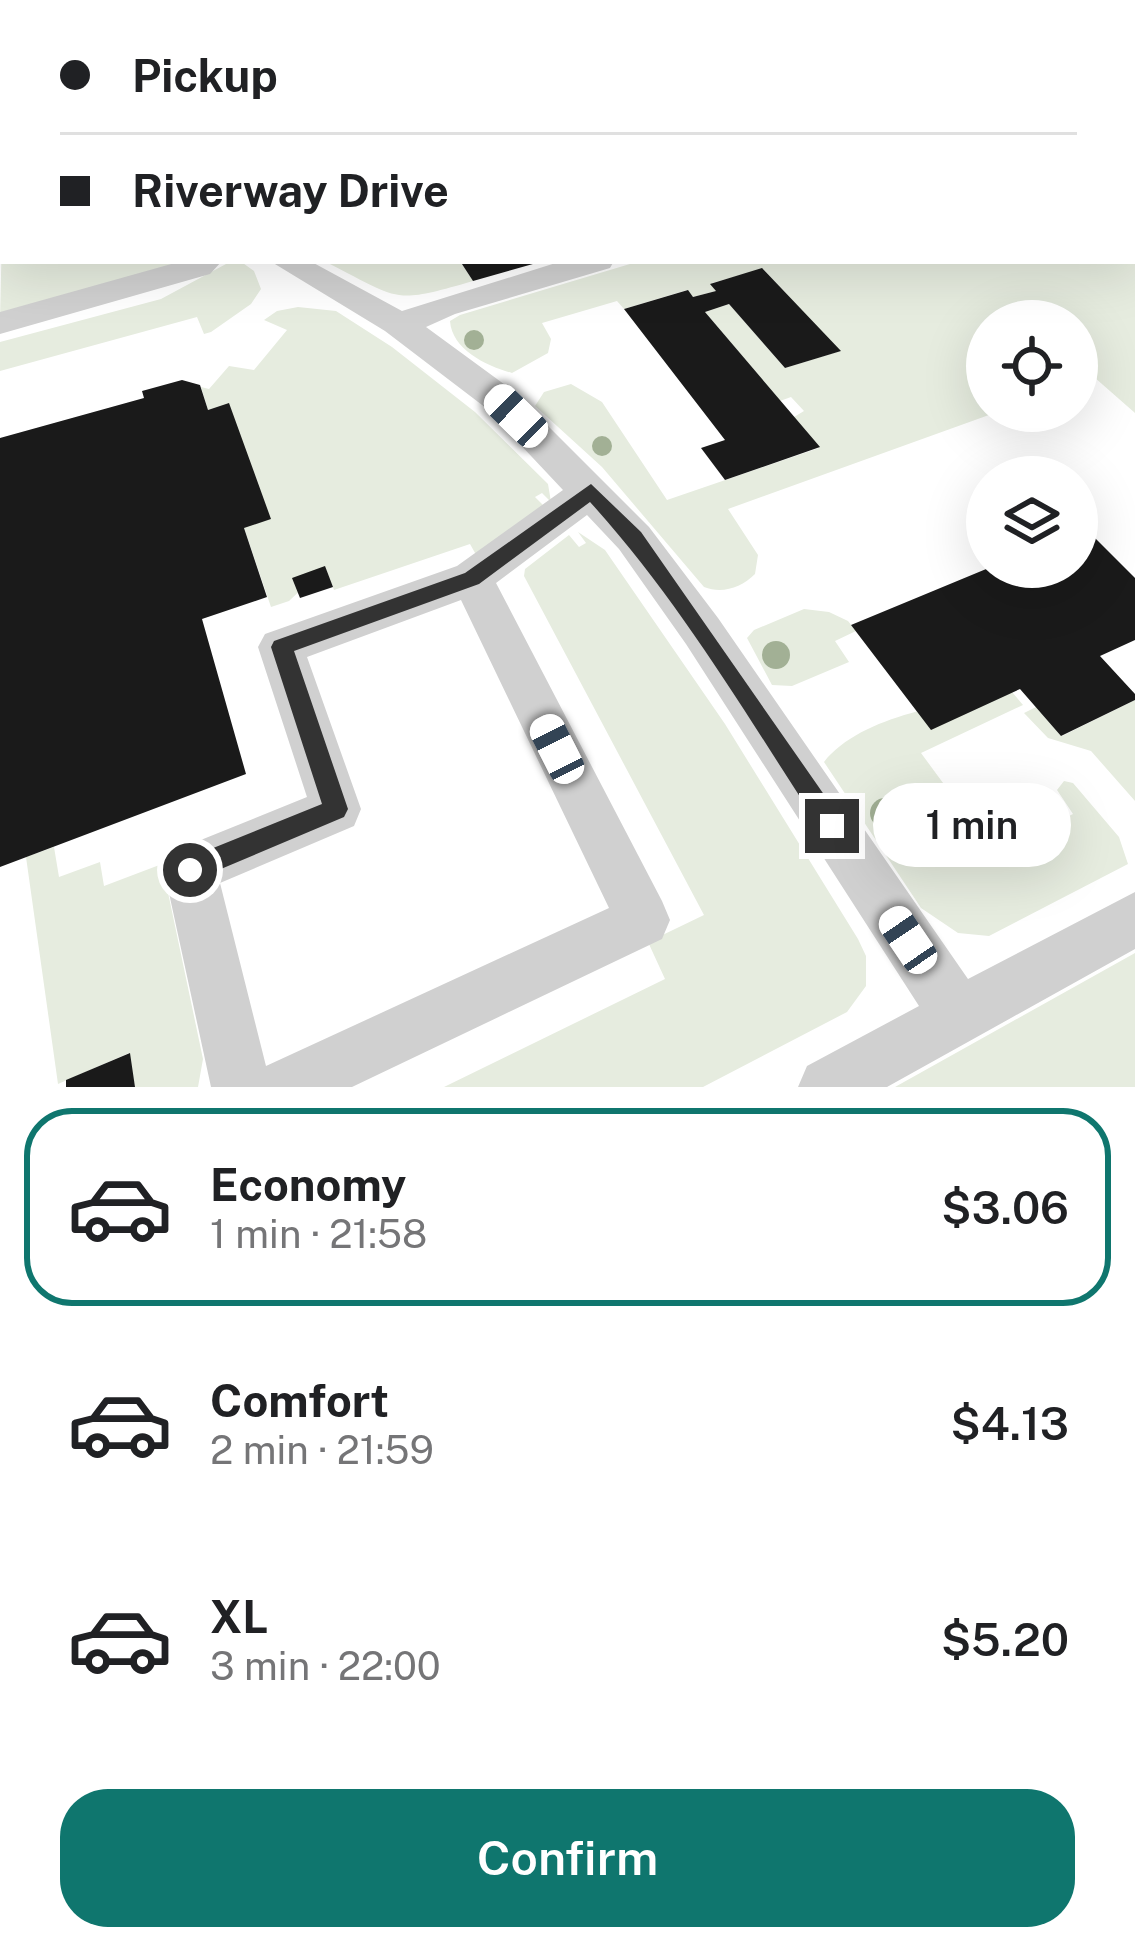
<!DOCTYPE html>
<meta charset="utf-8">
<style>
:root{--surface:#fff;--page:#f6f6f6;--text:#202124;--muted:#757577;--line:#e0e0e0;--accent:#0f766e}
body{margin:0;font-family:"Public Sans",sans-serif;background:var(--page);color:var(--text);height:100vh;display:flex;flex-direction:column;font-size:45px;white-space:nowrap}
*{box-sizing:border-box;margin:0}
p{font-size:39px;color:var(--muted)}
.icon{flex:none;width:66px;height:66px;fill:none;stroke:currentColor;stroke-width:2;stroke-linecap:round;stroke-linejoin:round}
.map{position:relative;height:1087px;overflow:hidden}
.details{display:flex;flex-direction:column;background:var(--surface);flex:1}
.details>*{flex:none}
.top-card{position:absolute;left:0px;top:0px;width:1137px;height:264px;box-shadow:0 12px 48px #0002;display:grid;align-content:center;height:264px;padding:0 60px;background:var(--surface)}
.fabs{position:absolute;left:966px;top:300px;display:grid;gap:24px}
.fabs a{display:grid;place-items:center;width:132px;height:132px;border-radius:50%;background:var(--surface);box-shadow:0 12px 48px #0002;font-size:60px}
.end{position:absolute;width:54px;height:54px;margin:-27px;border:15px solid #333;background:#fff;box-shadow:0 0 0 6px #fff}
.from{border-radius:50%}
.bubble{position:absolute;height:84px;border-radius:42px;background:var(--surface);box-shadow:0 12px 48px #0002;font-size:39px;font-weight:600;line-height:84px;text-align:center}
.car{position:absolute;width:36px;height:72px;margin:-36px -18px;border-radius:15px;box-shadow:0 0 9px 3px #0007;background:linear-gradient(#fff 24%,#345 0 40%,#fff 0 76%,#345 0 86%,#fff 0)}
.top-card b{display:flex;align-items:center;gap:42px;height:114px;font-size:45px}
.top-card b+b{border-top:3px solid var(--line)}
.top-card i{width:30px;height:30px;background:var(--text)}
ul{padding:21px 0 0;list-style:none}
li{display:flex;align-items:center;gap:36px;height:198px;margin:0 24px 18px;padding:0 36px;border:6px solid transparent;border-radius:48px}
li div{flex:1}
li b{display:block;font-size:45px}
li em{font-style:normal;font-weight:600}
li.current{border-color:var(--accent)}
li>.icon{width:108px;height:108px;stroke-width:1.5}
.action{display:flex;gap:24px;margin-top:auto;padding:24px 60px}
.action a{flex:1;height:138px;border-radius:48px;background:var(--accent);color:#fff;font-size:48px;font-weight:600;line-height:138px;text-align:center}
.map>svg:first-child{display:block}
.green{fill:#e6ecdf}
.building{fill:#1a1a1a}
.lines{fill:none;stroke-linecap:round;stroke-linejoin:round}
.minor{fill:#d0d0d0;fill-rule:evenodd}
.tree{fill:#a2b095}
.route{fill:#333}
</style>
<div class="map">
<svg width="1135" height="1087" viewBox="0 0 1135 1087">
<rect width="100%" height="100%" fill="#fff"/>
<path class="green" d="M1135,121v292l-41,-36 -17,6v-62h-90v90h13l-272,98 30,46 -3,19c-14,14 -33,20 -51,13l-102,-120 -67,-61 9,-14 27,-8 31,18 65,98 152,-52 -25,-31 10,-6 -13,-14 -11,4 -75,-89 24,-8 56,64 55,-17 -77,-82 -51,14 4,8 -23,6 -6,-7 -63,19 -7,-8 -75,22 9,16 -3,14 -36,20c-25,-7 -60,-23 -62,-52l10,-6 180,-54h494z
M3,191v70h184l-187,57z
M240,261l14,10 7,18 -10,15 -40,28 -7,2 -7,-17 -197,54v-29l161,-43 65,-35z
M324,261h136l13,20c-83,24 -71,19 -149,-20z
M298,307l38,4 56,36 83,65 73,72 3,18 -9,-9 -7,4 11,11 -67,52 -9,-16 -136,46 -9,-23 -36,34 -18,6 -27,-79 -16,-124 -20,6 -7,-23 8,2 20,-23 25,4 33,-40 -23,-10 13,-9z
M578,532l27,18 120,174 133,215 8,17v30l-19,26 -144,75h-259l221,-108 -17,-37 56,-27 -180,-339 1,-7 44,-34 10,12 7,-4z
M804,609l25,3 19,9 8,10 -21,10 14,21 -57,24 -20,-1 -25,-47 7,-8z
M1012,692l11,13 -102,48 25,34 -12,6 27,37 12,-5 22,28 78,-39 -16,-24 7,-9 9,2 46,54 9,27 -139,72 -31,-3 -37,-25 -97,-146c38,-48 131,-59 188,-70z
M1135,700v101l-44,-50 -43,-13 -24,-25 12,-6 26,29z
M54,847l5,30 41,-15 4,24 58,-22 41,195 -5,28h-63l-6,-34 -71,31 -32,-227z
M1135,953v134h-240z"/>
<path class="building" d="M460,261h80v1l-67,19z
M762,268l79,83 -56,17 -56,-64 -24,8 115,135 -95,33 -24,-32 24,-8 -101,-131 64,-19 5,7 23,-6 -6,-7z
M182,380l18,5 8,25 21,-7 42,116 -27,9 23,69 -65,22 44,155 -246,93v-429l144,-40 -2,-7z
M1085,528l50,50v62l-35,16 35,38v6l-74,36 -41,-47 -89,41 -80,-105 140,-58h86v-36z
M325,566l8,21 -33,11 -8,-20z
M130,1053l5,34h-69v-7z"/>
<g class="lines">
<path class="minor" d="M412,0h26l2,3h-26z
M0,59l3,1v23l-3,-1z
M0,124h3v18h-3z
M3,169v18l-3,1v-18z
M182,261h40l-12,13 -210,60v-22z
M270,261h40l92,50 160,-50h52l-4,7 -155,46 -29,13 86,63 137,137 69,91 250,361 167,-87v57l-248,138h-89l9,-21 112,-60 -233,-362 -67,-95 -32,-34 -91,68 166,318 8,19 -8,19 -310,148h-141l-47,-217 7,-18 136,-55 -49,-150 7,-13 192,-68 106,-76 -77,-82 -101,-77zM461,600l148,308 -343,158 -46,-183 134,-57 7,-17 -54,-152z"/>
</g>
<g class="tree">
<circle cx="474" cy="340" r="10"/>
<circle cx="602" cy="446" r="10"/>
<circle cx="776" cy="655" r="14"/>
<circle cx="885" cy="813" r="15"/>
</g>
<path class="route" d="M591,484l50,48 200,287v15h-17c-74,-113 -143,-232 -234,-332l-111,82 -185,67 54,158 -4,8 -154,65 -9,-4v-17l141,-57 -51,-157 3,-6 191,-68z"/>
</svg>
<div class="fabs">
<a><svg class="icon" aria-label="locate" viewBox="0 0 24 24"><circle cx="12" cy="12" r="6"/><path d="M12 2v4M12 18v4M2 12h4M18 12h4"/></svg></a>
<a><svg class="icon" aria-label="layers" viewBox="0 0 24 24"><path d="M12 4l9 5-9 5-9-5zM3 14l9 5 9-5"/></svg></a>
</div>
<i class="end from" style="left:190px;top:870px"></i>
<i class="end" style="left:832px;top:826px"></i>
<div class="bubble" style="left:873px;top:783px;width:198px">1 min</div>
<i class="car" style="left:516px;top:416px;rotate:314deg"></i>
<i class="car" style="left:557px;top:749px;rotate:333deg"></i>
<i class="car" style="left:908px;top:940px;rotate:326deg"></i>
<div class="top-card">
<b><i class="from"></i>Pickup</b>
<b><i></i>Riverway Drive</b>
</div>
</div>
<section class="details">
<ul>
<li class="current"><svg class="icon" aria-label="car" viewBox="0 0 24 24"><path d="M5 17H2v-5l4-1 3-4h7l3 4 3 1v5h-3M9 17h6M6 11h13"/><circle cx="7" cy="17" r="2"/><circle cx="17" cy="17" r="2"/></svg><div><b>Economy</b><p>1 min · 21:58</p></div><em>$3.06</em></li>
<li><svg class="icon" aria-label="car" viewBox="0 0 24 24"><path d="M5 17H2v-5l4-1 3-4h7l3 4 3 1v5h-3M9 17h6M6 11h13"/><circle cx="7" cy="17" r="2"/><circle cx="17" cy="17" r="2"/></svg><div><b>Comfort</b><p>2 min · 21:59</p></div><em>$4.13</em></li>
<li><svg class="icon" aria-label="car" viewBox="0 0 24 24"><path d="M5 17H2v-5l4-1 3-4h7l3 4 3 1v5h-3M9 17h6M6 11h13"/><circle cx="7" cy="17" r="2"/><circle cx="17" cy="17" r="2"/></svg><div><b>XL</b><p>3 min · 22:00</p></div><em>$5.20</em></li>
</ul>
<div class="action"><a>Confirm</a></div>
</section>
